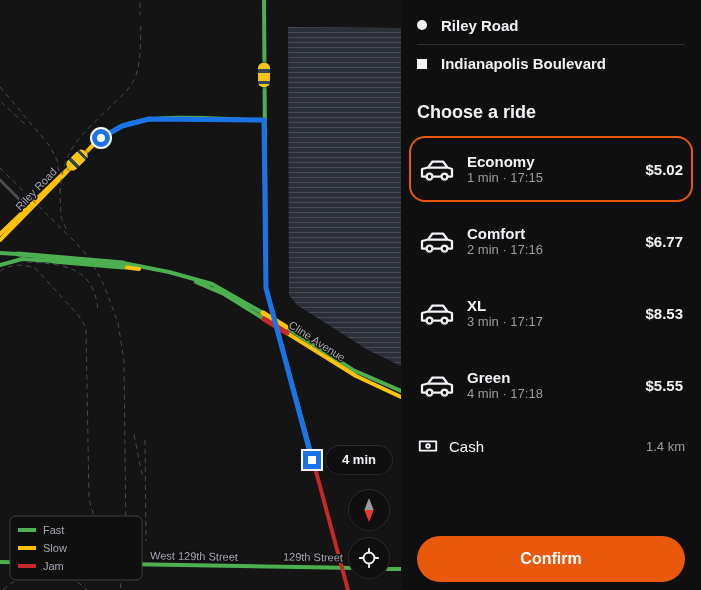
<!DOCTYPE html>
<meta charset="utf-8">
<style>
:root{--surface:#0f0f10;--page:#1d1d1e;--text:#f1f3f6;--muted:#9b9c9f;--line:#2f2f30;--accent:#ea580c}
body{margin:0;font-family:Helvetica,sans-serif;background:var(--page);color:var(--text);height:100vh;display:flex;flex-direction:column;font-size:15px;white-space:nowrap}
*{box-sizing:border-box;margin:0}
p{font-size:13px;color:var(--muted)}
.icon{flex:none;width:22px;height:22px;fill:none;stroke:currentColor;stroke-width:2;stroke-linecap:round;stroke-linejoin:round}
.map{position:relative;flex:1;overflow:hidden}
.panel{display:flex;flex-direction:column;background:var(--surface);width:300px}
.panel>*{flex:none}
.guide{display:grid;align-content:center;height:88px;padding:0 16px;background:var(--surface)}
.needle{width:26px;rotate:180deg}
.tools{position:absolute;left:349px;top:490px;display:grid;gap:8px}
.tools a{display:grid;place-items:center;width:40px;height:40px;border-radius:50%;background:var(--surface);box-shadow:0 1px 3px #0004,0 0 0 1px var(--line);font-size:20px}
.end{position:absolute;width:18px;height:18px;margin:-9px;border:5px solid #1a73e8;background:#fff;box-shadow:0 0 0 2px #fff}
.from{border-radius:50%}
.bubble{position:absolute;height:28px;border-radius:14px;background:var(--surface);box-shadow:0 1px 3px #0004,0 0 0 1px var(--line);font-size:13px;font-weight:700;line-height:28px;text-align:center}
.car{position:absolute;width:12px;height:24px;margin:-12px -6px;border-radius:5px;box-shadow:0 0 3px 1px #0007;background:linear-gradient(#f5c518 24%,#345 0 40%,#f5c518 0 76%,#345 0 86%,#f5c518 0)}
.guide b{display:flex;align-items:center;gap:14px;height:38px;font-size:15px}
.guide b+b{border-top:1px solid var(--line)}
.guide i{width:10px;height:10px;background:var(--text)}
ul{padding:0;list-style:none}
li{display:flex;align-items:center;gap:12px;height:66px;margin:0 8px 6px;padding:0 8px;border:2px solid transparent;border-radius:16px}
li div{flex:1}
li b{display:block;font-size:15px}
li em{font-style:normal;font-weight:700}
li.selected{border-color:var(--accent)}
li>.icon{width:36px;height:36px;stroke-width:1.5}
h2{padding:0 16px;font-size:18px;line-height:48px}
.pay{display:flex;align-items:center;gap:10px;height:44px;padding:0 16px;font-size:15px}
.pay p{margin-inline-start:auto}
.primary-button{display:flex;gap:8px;margin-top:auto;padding:8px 16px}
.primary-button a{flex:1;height:46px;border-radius:24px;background:var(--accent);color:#fff;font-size:16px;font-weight:700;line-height:46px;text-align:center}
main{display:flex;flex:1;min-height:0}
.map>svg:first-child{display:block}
.water{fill:url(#water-rules)}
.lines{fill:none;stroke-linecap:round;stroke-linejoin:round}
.street{stroke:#494a4d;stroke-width:3}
.fast{stroke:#4caf50;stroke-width:4}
.slow{stroke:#ffc107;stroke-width:4}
.jam{stroke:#c62828;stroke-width:4}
.rail{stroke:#4a4b4e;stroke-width:1;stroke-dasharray:5 4;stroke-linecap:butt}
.fast-bridge{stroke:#4caf50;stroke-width:5}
.slow-bridge{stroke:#ffc107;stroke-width:5}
.jam-bridge{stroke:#c62828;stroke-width:5}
.route{stroke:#1a73e8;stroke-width:5}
.labels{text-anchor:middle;stroke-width:3;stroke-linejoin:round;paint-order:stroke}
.street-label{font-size:11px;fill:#a6a9b4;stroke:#0f0f10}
.key{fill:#0f0f10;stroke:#3c3d41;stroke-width:1}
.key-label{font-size:11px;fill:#a6a9b4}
</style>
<main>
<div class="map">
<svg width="401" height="590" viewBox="0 0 401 590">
<defs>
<pattern id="water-rules" width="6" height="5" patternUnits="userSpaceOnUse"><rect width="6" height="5" fill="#2b2f37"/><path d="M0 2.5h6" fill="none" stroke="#474a52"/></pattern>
</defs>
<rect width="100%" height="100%" fill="#141415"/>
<path class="water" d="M288,27l113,1v338l-33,-16 -71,-45 -8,-10z"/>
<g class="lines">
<path class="street" d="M0,180l28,28"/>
<path class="fast" d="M264,0l2,288 45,165
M96,142c11,-8 22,-15 35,-19 37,-10 94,-3 133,-3
M0,253l18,1
M123,263l46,9 43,12 51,29
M0,265l22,-6 31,2
M196,282l28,12 40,25
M286,327l67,43 48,21
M0,562l356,6
M382,569h19"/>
<path class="slow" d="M0,234l69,-66
M0,240l96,-98
M123,267l16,2
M287,333l69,43 45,21"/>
<path class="jam" d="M311,453l37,137"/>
<path class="rail" d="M140,3v12
M0,87l49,58 8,15 2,15
M1,102l25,23
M0,168l78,77 12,14 14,26 14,38 6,38 2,181 -6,48
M60,189l1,28 6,14
M60,193c2,-45 22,-58 52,-88 8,-8 17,-15 22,-25 8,-17 6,-40 7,-57
M27,262c38,2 68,5 71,50
M0,271c11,-7 24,-8 36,-2l43,47 7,12 3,171 5,18
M134,435l9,44
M145,440l1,101
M3,590c25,-23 60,-24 84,0"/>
<path class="fast-bridge" d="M18,254l105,9
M53,261l70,6"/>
<path class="slow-bridge" d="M263,313l23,14"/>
<path class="jam-bridge" d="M264,319l23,14"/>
</g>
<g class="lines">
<path class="route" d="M101,138l21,-12 27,-7 115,1 2,168 46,172"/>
</g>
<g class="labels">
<g class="street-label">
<text transform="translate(36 189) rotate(-46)" y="4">Riley Road</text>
<text transform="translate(317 341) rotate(33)" y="4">Cline Avenue</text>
<text transform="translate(194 556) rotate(1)" y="4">West 129th Street</text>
<text transform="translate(313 557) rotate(1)" y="4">129th Street</text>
</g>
</g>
<rect x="10" y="516" width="132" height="64" rx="6" class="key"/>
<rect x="18" y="528" width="18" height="4" fill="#4caf50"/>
<rect x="18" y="546" width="18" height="4" fill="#ffc107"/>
<rect x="18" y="564" width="18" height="4" fill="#c62828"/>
<g class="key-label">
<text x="43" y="534">Fast</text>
<text x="43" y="552">Slow</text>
<text x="43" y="570">Jam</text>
</g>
</svg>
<div class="tools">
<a><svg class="needle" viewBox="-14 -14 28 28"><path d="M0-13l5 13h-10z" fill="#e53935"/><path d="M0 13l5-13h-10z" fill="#9b9c9f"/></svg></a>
<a><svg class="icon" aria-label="locate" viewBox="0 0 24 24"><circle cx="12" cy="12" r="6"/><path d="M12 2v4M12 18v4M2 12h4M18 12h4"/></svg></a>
</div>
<i class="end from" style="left:101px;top:138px"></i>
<i class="end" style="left:312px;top:460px"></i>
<div class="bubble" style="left:326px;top:446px;width:66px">4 min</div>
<i class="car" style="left:264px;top:75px;rotate:0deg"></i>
<i class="car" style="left:77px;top:160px;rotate:226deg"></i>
</div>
<section class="panel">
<div class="guide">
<b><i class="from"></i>Riley Road</b>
<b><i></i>Indianapolis Boulevard</b>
</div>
<h2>Choose a ride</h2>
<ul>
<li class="selected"><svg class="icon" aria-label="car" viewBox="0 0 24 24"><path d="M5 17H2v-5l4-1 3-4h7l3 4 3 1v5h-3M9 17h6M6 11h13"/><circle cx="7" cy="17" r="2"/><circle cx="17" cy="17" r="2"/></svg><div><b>Economy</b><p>1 min · 17:15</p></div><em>$5.02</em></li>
<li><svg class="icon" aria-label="car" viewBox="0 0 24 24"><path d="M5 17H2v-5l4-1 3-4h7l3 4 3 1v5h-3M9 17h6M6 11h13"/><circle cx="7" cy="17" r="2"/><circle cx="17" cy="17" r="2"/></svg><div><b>Comfort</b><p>2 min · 17:16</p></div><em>$6.77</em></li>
<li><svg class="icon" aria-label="car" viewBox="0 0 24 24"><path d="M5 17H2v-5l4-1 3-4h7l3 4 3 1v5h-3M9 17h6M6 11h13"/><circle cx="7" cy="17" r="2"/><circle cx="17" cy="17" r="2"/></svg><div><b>XL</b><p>3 min · 17:17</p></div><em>$8.53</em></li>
<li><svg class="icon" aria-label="car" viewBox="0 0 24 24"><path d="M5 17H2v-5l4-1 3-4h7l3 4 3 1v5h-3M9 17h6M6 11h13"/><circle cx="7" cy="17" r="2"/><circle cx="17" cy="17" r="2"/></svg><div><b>Green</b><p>4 min · 17:18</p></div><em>$5.55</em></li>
</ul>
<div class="pay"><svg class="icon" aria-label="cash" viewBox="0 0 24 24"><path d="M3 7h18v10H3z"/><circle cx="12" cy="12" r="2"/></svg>Cash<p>1.4 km</p></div>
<div class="primary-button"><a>Confirm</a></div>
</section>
</main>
